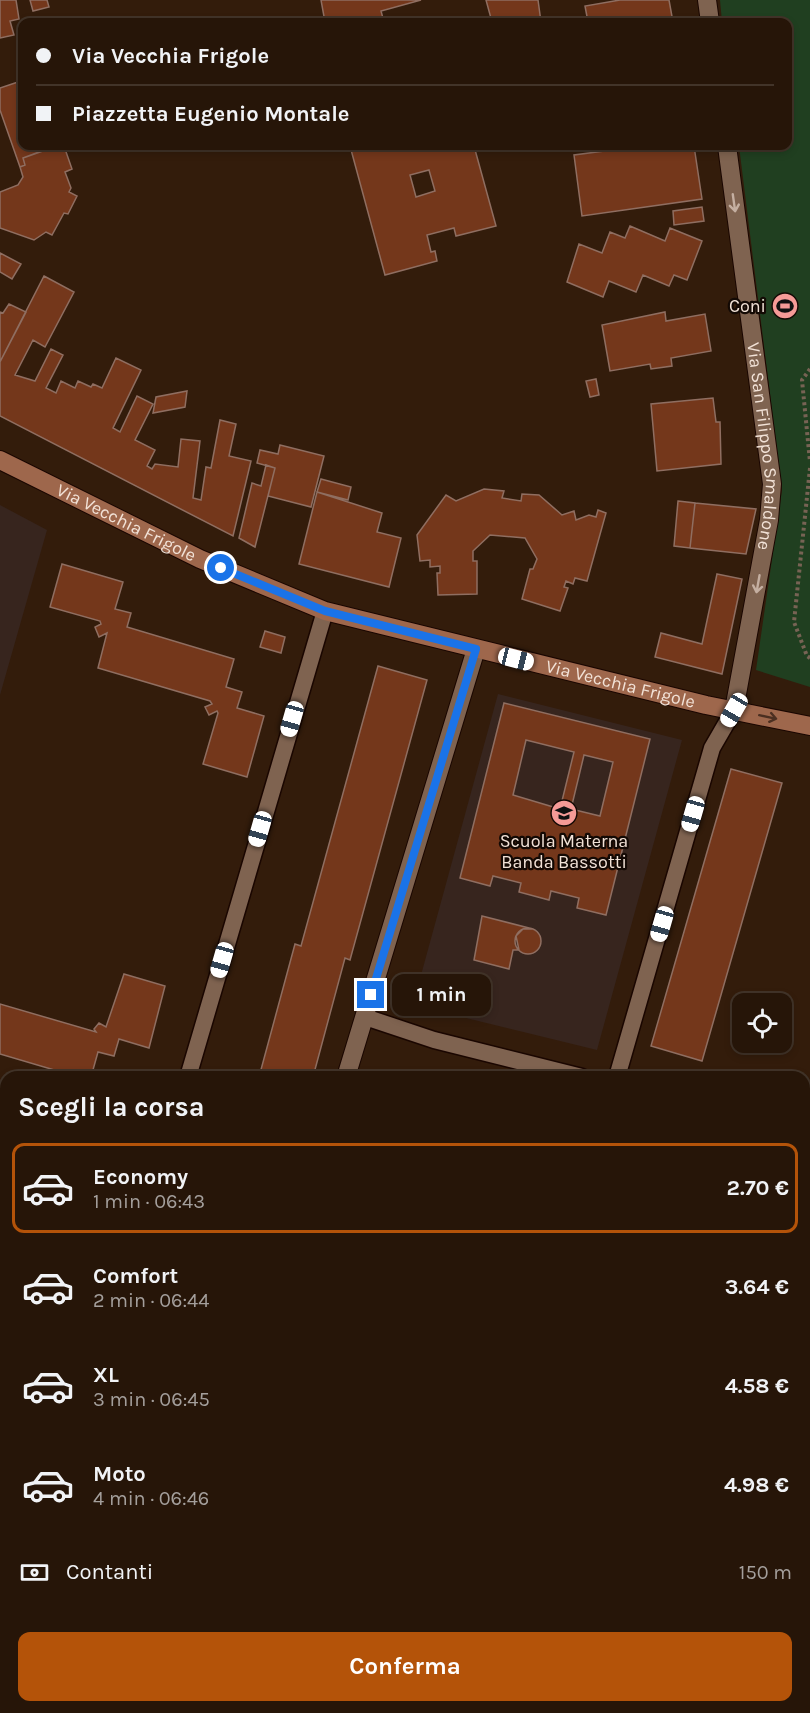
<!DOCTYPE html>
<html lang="it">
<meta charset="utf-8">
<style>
:root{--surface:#261508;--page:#322216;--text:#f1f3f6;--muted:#a49f9c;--line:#423429;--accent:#b45309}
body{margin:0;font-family:Karla,sans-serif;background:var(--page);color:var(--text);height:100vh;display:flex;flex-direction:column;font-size:22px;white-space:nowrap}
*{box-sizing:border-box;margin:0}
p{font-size:20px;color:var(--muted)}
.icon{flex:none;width:33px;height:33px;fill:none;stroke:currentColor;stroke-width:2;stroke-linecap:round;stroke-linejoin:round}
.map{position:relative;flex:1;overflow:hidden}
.sheet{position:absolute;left:0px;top:1071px;width:810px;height:642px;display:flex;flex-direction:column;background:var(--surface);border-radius:18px 18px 0 0;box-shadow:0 3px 9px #0003,0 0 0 2px var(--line)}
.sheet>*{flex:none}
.top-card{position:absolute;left:18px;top:18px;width:774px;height:132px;border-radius:12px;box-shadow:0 3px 9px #0003,0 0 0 2px var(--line);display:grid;align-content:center;height:132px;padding:0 18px;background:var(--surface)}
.tools{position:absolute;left:732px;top:993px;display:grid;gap:12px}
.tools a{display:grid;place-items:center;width:60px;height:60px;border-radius:12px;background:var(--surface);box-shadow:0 3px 9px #0003,0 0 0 2px var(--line);font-size:30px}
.end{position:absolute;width:27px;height:27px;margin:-14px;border:8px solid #1a73e8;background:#fff;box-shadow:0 0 0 3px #fff}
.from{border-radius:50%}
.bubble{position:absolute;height:42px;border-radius:12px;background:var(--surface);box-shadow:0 3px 9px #0003,0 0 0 2px var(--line);font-size:20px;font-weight:700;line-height:42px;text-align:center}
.car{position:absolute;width:18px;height:36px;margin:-18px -9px;border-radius:8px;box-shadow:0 0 4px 2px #0007;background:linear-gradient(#fff 24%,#345 0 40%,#fff 0 76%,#345 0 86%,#fff 0)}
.top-card b{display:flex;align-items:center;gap:21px;height:57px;font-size:22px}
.top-card b+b{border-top:2px solid var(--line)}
.top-card i{width:15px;height:15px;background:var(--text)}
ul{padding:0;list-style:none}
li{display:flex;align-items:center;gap:18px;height:90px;margin:0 12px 9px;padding:0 6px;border:3px solid transparent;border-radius:12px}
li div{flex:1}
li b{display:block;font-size:22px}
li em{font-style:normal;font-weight:700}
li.current{border-color:var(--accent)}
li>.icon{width:54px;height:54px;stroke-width:1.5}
h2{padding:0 18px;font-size:27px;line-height:72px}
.pay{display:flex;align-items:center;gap:15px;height:66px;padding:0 18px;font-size:22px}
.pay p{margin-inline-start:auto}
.action{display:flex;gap:12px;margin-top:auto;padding:12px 18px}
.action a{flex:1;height:69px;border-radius:12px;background:var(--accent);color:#fff;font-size:24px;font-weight:700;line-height:69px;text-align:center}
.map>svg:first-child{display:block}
.education{fill:#37251e}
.green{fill:#203f20}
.building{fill:#74371b;stroke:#8f6e61;stroke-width:1.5;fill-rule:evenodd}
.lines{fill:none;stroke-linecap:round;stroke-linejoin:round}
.lane-casing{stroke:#1a0600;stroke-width:19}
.street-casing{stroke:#1a0600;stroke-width:20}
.secondary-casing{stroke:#1a0600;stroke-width:20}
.path{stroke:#776354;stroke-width:4;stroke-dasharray:3 3;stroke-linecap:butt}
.lane{stroke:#7f6350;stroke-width:16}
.street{stroke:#7f6350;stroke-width:18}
.secondary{stroke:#9e674c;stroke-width:18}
.oneway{stroke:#c4afa1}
.oneway2{stroke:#4b2f21}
.route{stroke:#1a73e8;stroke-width:8}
.labels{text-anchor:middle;stroke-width:4.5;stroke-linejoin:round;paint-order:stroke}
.poi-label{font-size:18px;fill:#f2e2d7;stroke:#130904;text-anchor:end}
.street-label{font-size:18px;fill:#f2e2d7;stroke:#130904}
</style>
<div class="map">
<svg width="810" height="1713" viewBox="0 0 810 1713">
<rect width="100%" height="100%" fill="#331c0b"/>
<path class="education" d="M0,505l47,25 -47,165z
M498,694l184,46 -85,310 -176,-43 -5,-4 -1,-6z"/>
<path class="green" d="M720,0h90v687l-54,-17 26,-180 -43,-344h49v-124h-66z"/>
<path class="building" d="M0,0h16l3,19 -9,2 4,14 -14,3z
M30,0h17l2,7 -16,4z
M321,0h100l-40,11 3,11h-59z
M486,0h52l3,22h-49z
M620,0h49l4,22h-85l-3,-16z
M22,77v69h33l-32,12 2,7 -5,2 -20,-57v-22l18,-6 -1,-3z
M57,146l1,3 6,-3 8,23 -7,3 6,16 -2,4 8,4 -9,18 -4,-1 -12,22 -6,-3 -12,8 -34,-12v-36l18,-7 5,-8 -3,-10 5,-2 -2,-7z
M350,146h124l22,80 -40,10 -2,-8 -27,7 4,17 4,-1 2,10 -52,14zM429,170l6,21 -19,6 -6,-22z
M643,146h51l8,53 -120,17 -8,-61z
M702,207l2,14 -30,4 -1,-14z
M630,226l35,15 5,-13 32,13 -15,39 -13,-5 -5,11 -26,-11 -7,17 -27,-11 -6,16 -36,-15 12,-38 23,9 8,-21 15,6z
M0,253l21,11 -9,15 -12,-7z
M44,276l30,16 -29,55 -12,-7 -18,35 20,6 16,-32 12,6 -17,33 10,5 5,-12 14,7 3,-7 13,6 2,-3 9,4 14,-30 25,12 -28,58 7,4 17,-36 16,8 -18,36 20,10 -8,16 5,3 3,-5 23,3 3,-28 19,2 -7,57 8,2 5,-33 5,1 9,-48 16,4 -7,32 22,5 -18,75 -233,-120v-54z
M9,304l17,8 -26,50v-50l3,1z
M665,312l1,9 39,-7 6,37 -40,7 1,8 -21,3 -1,-5 -40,7 -8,-46z
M596,379l3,16 -9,2 -4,-16z
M187,391l-2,16 -32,6 3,-16z
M713,398l3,24h4l1,42 -64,7 -6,-67z
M280,445l44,11 -13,51 -43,-11 7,-28 -18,-5 3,-13 18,4z
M266,465l9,3 -20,79 -16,-9 13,-55 9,3z
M321,479l30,8 -3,13 -31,-8z
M484,489l20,2 -2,7 19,3 1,-7 17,1 23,20 12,-4 2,9 13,-5 7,2 2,-7 8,3 -19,68 -12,-3 -2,6 -7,-3 -2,6 4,1 -8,23 -38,-12 8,-30h3l4,-10 -12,-21 -35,-3 -17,16v10h4v33l-39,1 -1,-22h3v-7l-10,1v-7l-10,1 -3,-26 29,-40 10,6z
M317,492l65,21 -5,19 24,6 -12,49 -90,-23z
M678,501l17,2 -5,45 -16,-2z
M695,503l61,6 -10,45 -56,-6z
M62,564l61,18 -8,27 16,4 -4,14 107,32 -8,28 16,5 -5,16 27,8 -17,61 -44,-13 15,-51 -1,-2 -8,4 -4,-8 7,-3 -2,-3 -112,-33 9,-35 -8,4 -4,-10 6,-3 -1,-3 -50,-14z
M717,574l25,5 -20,95 -67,-17 6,-24 41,11z
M265,631l20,6 -4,16 -21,-6z
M378,666l49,14 -77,280 -5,-2 -32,119h-54l36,-133 6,2z
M504,703l146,36 -44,176 -29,-7 2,-10 -28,-7 -2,9 -30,-8 2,-9 -28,-7 -3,10 -30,-8zM526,740l48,12 -14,57 -47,-14zM584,755l29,7 -13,54 -29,-7z
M731,769l51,14 -80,278 -51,-15z
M482,916l51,13h-10l-7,7 3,14h-6l-4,19 -35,-9z
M515 941a13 13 0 1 1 26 0a13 13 0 1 1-26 0Z
M124,974l41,12 -16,62 -30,-9 -5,17 -16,-4 -7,25h-13l-78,-23v-50l96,28 -2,-3 5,-6 7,4z
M810,1171v22l-6,-2z
M0,1512l6,1v56l-6,-1z
M810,1655v58h-16l1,-6h9v-31z
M74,1707h54l-1,6h-55z
M493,1707h37l-1,6h-15z
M661,1707h40l22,6h-63z"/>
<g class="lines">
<defs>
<path id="lane" d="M365,1017l69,23 148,37
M188,1077l137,-466
M617,1077l95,-329 22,-38
M804,1136l6,-21
M0,1152l4,-16
M27,1713l2,-6"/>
<g id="street">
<path d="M707,0l3,22"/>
<path id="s1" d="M727,146l45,338 -3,36 -35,190"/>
<path d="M346,1077l130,-428"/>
<path d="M0,1135l6,2"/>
<path d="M804,1320l6,2"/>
<path d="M0,1607l6,2"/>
<path d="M355,1707l21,6"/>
<path d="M179,1713l2,-6"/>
</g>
<g id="secondary">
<path id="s2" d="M0,460l200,99 125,52 381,94 104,21"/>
</g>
</defs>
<use href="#lane" class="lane-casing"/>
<use href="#street" class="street-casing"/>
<use href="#secondary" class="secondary-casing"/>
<path class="path" d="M810,369l-8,11 8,82
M810,468l-16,154 13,34 3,2
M0,1207l6,1
M0,1560l6,1
M0,1658l6,1
M78,1713l1,-6
M138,1713l2,-6"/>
<use href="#lane" class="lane"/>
<use href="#street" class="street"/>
<use href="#secondary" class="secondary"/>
</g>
<defs><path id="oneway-shaft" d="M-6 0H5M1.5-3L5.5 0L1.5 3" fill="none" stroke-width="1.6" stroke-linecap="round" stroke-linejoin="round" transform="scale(1.5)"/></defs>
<g class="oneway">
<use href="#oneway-shaft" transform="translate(734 203) rotate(82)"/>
<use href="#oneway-shaft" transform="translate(758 584) rotate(100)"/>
</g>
<use class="oneway2" href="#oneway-shaft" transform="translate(768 717) rotate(12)"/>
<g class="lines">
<path class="route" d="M221,568l104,43 151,38 -105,346"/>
</g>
<defs>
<symbol id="stadium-disc" viewBox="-11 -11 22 22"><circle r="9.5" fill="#f59b97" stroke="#130904"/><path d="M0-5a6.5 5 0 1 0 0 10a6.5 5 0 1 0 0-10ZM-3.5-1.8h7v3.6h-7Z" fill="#111"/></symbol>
<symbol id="school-disc" viewBox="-11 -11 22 22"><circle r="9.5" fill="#f59b97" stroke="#130904"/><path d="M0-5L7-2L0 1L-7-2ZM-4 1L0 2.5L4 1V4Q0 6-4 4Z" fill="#111"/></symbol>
</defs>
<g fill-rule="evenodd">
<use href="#stadium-disc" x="770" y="291" width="30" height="30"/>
<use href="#school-disc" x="549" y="798" width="30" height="30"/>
</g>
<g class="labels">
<g class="poi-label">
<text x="766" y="312">Coni</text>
<text x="564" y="847" text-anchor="middle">Scuola Materna<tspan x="564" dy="21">Banda Bassotti</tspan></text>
</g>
<g class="street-label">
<text dy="6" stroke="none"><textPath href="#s1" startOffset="303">Via San Filippo Smaldone</textPath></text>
<text dy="6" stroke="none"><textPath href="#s2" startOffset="141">Via Vecchia Frigole</textPath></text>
<text dy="6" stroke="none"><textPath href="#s2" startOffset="663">Via Vecchia Frigole</textPath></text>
</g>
</g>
</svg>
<div class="tools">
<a><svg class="icon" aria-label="locate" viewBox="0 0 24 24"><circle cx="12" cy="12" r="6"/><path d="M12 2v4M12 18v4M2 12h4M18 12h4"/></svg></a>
</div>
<i class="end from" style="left:221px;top:568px"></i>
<i class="end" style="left:371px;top:995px"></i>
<div class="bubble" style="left:392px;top:974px;width:99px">1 min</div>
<i class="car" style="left:516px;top:659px;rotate:104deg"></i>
<i class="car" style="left:734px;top:710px;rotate:210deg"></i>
<i class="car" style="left:292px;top:719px;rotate:196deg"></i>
<i class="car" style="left:693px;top:814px;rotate:196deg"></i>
<i class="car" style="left:260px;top:829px;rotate:196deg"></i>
<i class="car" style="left:662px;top:924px;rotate:196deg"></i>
<i class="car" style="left:222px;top:960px;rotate:196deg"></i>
<div class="top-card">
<b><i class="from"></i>Via Vecchia Frigole</b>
<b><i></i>Piazzetta Eugenio Montale</b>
</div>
<section class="sheet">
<h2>Scegli la corsa</h2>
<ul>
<li class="current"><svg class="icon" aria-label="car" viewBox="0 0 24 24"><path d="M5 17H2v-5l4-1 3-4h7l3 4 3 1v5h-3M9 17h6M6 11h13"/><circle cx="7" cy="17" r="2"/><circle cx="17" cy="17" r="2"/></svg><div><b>Economy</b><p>1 min · 06:43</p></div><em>2.70 €</em></li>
<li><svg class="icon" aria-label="car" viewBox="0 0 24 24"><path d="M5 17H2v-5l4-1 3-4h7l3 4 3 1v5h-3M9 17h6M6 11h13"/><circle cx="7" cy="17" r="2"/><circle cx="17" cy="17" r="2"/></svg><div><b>Comfort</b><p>2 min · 06:44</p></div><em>3.64 €</em></li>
<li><svg class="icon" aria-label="car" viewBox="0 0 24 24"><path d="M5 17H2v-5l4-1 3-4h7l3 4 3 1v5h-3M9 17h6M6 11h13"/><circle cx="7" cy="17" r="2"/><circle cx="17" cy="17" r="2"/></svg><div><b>XL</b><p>3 min · 06:45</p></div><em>4.58 €</em></li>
<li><svg class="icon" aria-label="car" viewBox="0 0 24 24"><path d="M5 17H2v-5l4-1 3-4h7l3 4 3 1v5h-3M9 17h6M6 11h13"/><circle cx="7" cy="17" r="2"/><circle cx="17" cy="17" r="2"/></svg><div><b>Moto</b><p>4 min · 06:46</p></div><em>4.98 €</em></li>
</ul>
<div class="pay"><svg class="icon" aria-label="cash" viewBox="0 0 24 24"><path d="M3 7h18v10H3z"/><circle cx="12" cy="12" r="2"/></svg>Contanti<p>150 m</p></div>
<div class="action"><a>Conferma</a></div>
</section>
</div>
